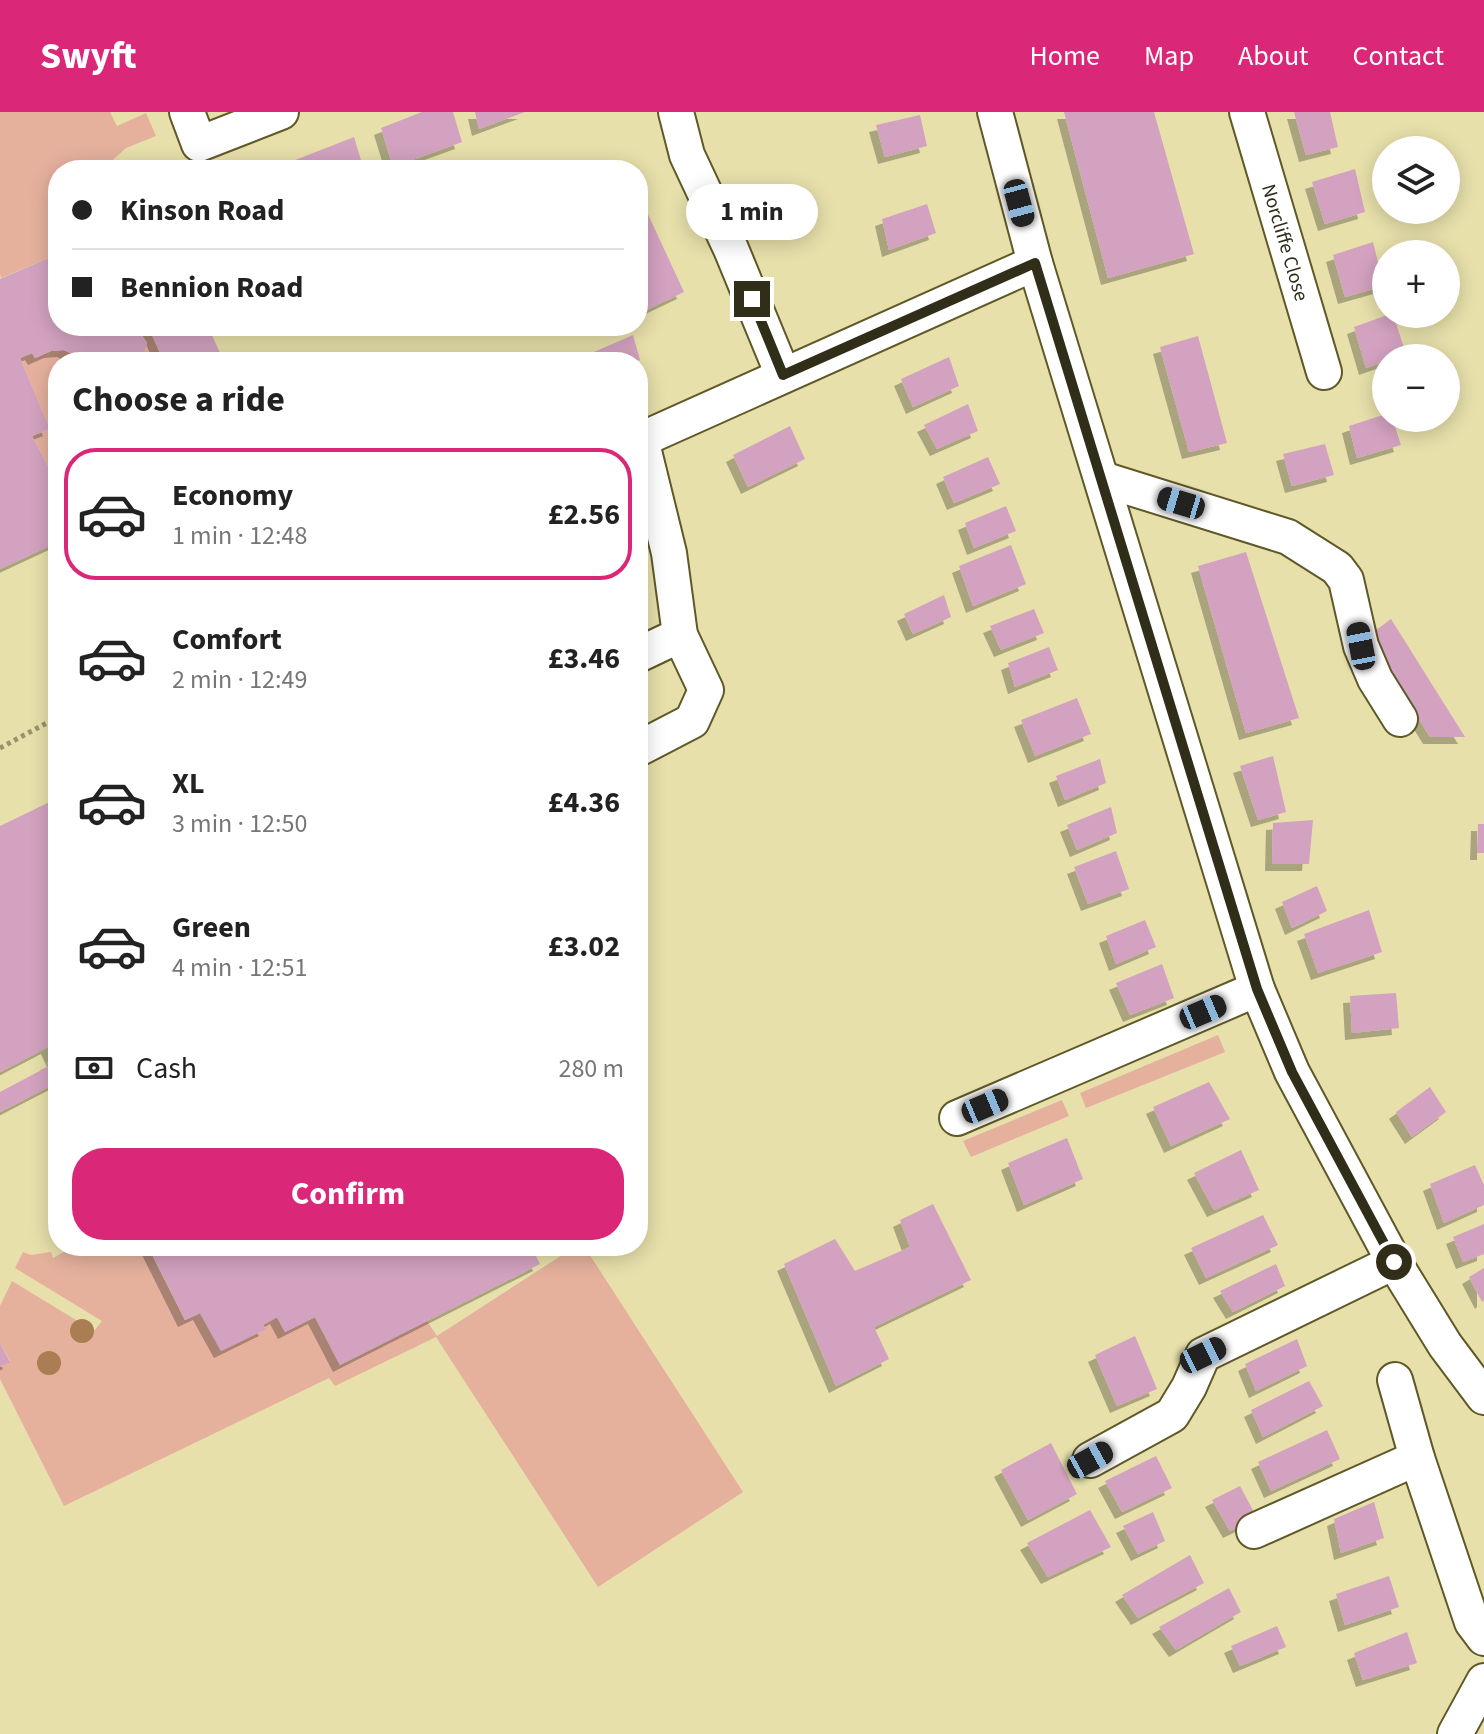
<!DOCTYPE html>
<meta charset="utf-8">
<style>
:root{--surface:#fff;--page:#f6f6f6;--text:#222;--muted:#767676;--line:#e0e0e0;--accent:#db2777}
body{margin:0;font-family:"Source Sans 3",sans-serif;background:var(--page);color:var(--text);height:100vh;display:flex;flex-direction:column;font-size:30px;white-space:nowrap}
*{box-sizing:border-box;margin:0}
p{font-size:26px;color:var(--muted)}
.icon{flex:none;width:44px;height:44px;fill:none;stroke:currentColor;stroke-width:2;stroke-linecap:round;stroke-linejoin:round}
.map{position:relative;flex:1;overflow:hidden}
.drawer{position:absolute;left:48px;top:240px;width:600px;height:904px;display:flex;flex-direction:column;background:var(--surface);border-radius:32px;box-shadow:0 4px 20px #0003}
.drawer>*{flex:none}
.guide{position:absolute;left:48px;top:48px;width:600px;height:176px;border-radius:32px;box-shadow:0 4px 20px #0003;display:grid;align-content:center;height:176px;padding:0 24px;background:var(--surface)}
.controls{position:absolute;left:1372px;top:24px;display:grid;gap:16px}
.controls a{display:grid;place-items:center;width:88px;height:88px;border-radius:50%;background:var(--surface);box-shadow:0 4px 20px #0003;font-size:40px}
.end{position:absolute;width:36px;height:36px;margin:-18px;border:10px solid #302e19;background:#fff;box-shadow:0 0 0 4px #fff}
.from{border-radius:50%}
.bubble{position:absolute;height:56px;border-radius:28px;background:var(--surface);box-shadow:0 4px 20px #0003;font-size:26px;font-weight:700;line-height:56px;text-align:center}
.car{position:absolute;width:24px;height:48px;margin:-24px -12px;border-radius:10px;box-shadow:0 0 6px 2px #0007;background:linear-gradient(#222 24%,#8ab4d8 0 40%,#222 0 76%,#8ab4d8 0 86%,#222 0)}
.guide b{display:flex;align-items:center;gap:28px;height:76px;font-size:30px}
.guide b+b{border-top:2px solid var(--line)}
.guide i{width:20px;height:20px;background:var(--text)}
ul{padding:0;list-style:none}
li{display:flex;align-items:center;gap:24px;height:132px;margin:0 16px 12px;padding:0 8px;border:4px solid transparent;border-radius:32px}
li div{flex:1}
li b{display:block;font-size:30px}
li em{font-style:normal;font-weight:700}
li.selected{border-color:var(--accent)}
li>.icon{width:72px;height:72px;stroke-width:1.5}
h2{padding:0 24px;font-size:36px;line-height:96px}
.pay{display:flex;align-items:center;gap:20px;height:88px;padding:0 24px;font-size:30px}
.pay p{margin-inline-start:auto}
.button{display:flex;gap:16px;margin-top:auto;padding:16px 24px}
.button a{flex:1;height:92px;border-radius:32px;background:var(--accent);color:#fff;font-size:32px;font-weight:700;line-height:92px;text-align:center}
header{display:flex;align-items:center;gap:48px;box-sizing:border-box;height:112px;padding:0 40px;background:var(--accent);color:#fff}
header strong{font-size:38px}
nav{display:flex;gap:44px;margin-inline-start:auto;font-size:28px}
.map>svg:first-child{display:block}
.green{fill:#e5b19d}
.building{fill:#d3a2c0;filter:url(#shadow)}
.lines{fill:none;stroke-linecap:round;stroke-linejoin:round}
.minor-casing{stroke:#5f5827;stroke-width:38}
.path{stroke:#98946c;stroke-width:5;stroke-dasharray:4 4;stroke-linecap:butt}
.minor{stroke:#fff;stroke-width:34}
.tree{fill:#aa7e52}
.route{stroke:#302e19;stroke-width:10}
.labels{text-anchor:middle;stroke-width:6;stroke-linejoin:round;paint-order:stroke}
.street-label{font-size:20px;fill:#302e19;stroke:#f4edb8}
</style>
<header>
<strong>Swyft</strong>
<nav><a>Home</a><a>Map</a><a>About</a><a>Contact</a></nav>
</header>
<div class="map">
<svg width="1484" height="1622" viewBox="0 0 1484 1622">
<defs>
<filter id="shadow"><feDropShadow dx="-7" dy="7" stdDeviation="0" flood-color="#0004"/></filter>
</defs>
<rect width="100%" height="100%" fill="#e7e0ab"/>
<path class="green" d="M0,0h110l7,14 29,-13 10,23 -30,12 -24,22h-44v84l-57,24 -1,-4z
M136,214h12l16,36h-22l5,-19z
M64,238l25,12h-31v103l-9,3 -17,-32 18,-7 -30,-71 12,-5 3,5 16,-7z
M1218,923l7,17 -139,56 -6,-15z
M1062,988l7,16 -98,41 -8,-16z
M74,1134h73l38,74 15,-7 65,15 -2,-3 14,-8 8,15 30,-15 25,48 87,-44 10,15 139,-90h8l159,246 -145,95 -162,-250 -101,49 -6,-8 -265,128 -64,-127v-12l10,-6 -10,-18v-37l12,-25 82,50 8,-10 -87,-53 8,-16 8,3 20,-3 2,6z"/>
<path class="building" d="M422,0h31l9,30 -69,25 -12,-39z
M475,0h50l-46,17z
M1064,0h90l40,142 -86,24z
M1294,0h36l8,35 -32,8z
M920,3l7,31 -42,11 -9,-32z
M354,25l10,33h-77l-2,-6z
M1355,57l10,43 -40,12 -13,-42z
M927,92l9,29 -47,17 -7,-31z
M646,98l38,82 -42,20 -4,-9v-90z
M1373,130l11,44 -39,11 -12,-42z
M58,142v72h77l12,17 -5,19h-53l-25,-12 -13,1 -16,7 -3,-5 -12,5 30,71 -18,7 17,32 9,-3v77l-58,27v-290z
M1390,202h3l13,40 -12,4h-8v3l-20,7 -12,-41z
M148,214h60l16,36h-60z
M633,223l7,25 -4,2h-65z
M1198,224l29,107 -38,9 -29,-105z
M949,245l10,29 -46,21 -12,-28z
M968,292l10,27 -41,18 -13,-24z
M1386,302v4h6l9,27 -44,13 -8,-32z
M790,314l15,33 -57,28 -15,-32z
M1325,332l9,31 -42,11 -9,-32z
M988,345l12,27 -46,19 -11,-26z
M1006,394l10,25 -42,17 -9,-25z
M1011,433l15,39 -53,22 -14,-40z
M1246,440l53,166 -53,15 -48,-167z
M944,483l7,22 -38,17 -9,-20z
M1034,497l10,24 -43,17 -11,-24z
M1391,507l74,118h-35l-62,-101z
M1049,535l9,23 -43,17 -7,-24z
M1077,586l14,36 -56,22 -14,-36z
M1273,644l13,56 -28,8 -18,-54z
M1100,647l6,24 -41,17 -9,-24z
M58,686v241l-11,-17 11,21v39l-58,30v-20l49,-26 -2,-3 7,-3 -6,-13 -48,25v-246z
M1111,695l6,26 -40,17 -10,-25z
M1313,708l-4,44h-37l1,-41z
M1478,712h6v29h-7z
M1116,739l13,38 -41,15 -14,-37z
M1317,774l10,25 -35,17 -10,-26z
M1369,798l13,42 -64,21 -14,-39z
M1145,808l11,27 -40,17 -10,-28z
M1162,852l12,34 -44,17 -14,-32z
M1396,881l3,35 -47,5 -2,-37z
M1209,970l21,37 -59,27 -18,-39z
M1430,975l16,25 -34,25 -16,-25z
M1067,1026l16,41 -59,26 -16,-42z
M1241,1038l18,40 -45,20 -20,-37z
M1475,1053l9,20v20l-40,18 -14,-39z
M933,1092l38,76 -97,47 15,32 -53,27 -52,-122 51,-25 20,32 55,-24 -10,-27z
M1263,1103l15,30 -72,33 -15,-30z
M1484,1112v30l-21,8 -10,-25z
M148,1134h383l9,18 -200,101 -25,-48 -30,15 -8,-15 -14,8 3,4 -45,22 -21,-38 -15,7z
M1276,1152l9,22 -52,26 -13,-21z
M1484,1156v32l-2,2 -13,-25z
M1135,1224l22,53 -40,17 -22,-51z
M1297,1227l10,27 -51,25 -11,-27z
M0,1231l10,19 -10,5z
M1309,1269l14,25 -60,31 -12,-27z
M1327,1318l13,29 -69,32 -13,-29z
M1051,1331l26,51 -49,26 -27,-50z
M1156,1344l16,32 -50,24 -17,-31z
M1240,1374l17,32 -27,13 -18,-31z
M1374,1390l10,36 -43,15 -7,-34z
M1090,1398l21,37 -63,30 -21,-34z
M1153,1400l12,29 -27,13 -15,-28z
M1190,1443l14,28 -66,35 -16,-23z
M1389,1464l10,31 -54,18 -9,-31z
M1229,1476l12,24 -65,38 -17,-23z
M1277,1514l9,21 -46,19 -9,-20z
M1407,1520l10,31 -54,17 -9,-27z"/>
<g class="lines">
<defs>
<g id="minor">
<path d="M187,0l12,32 82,-32"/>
<path d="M676,0l11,43 44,94 52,126"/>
<path d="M995,0l40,151 222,726 35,83 102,190 51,83 39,52"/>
<path id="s1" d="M1247,0l77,260"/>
<path d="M638,329l397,-178"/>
<path d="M1102,367l186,58 49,31 9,12 15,66 14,33 25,40"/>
<path d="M638,543l42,-20 -11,-82 -28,-114"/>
<path d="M638,637l54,-28 14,-31 -26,-55"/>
<path d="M957,1006l300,-129"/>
<path d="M1395,1268l22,78 55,164 12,16"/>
<path d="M1090,1348l82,-45 17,-28 14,-32 191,-93"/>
<path d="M1254,1419l163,-73"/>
<path d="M1455,1622l29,-53"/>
</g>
</defs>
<use href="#minor" class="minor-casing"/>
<path class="path" d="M0,636l58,-31"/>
<use href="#minor" class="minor"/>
</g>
<g class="tree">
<circle cx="82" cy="1219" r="12"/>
<circle cx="49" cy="1251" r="12"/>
</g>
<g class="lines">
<path class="route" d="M752,187l31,76 252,-112 222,726 35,83 102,190"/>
</g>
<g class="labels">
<g class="street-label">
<text dy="7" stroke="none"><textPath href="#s1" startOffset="136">Norcliffe Close</textPath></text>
</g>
</g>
</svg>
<div class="controls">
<a><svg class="icon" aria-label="layers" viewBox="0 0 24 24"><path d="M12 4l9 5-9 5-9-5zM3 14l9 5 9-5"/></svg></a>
<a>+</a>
<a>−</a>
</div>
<i class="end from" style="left:1394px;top:1150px"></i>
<i class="end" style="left:752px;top:187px"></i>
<div class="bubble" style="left:686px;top:72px;width:132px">1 min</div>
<i class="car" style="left:1019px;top:91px;rotate:165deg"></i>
<i class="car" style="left:1181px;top:391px;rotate:287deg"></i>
<i class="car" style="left:1361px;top:534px;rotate:349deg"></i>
<i class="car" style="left:1203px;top:900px;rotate:67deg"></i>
<i class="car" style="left:985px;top:994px;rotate:67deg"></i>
<i class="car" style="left:1203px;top:1243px;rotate:64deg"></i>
<i class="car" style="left:1090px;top:1348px;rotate:61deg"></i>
<div class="guide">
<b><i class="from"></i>Kinson Road</b>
<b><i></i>Bennion Road</b>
</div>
<section class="drawer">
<h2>Choose a ride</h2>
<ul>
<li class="selected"><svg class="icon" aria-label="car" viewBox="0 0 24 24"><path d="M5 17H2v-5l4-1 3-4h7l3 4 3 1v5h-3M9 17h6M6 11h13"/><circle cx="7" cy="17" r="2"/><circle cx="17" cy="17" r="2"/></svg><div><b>Economy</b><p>1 min · 12:48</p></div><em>£2.56</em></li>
<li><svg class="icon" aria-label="car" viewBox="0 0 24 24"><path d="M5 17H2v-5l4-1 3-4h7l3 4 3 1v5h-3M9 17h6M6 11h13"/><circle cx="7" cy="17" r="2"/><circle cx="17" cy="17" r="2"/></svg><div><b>Comfort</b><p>2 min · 12:49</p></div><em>£3.46</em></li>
<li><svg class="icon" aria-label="car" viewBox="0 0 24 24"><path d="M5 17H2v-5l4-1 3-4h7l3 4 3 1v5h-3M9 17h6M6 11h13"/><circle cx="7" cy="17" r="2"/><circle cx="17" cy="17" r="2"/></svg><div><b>XL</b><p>3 min · 12:50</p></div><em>£4.36</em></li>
<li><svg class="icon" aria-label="car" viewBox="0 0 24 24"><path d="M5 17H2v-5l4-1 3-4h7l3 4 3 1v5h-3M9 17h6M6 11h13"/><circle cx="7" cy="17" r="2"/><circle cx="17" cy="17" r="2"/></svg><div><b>Green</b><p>4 min · 12:51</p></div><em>£3.02</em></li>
</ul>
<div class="pay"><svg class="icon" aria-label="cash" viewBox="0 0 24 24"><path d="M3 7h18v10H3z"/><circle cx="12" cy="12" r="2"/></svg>Cash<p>280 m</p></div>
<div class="button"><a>Confirm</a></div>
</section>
</div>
